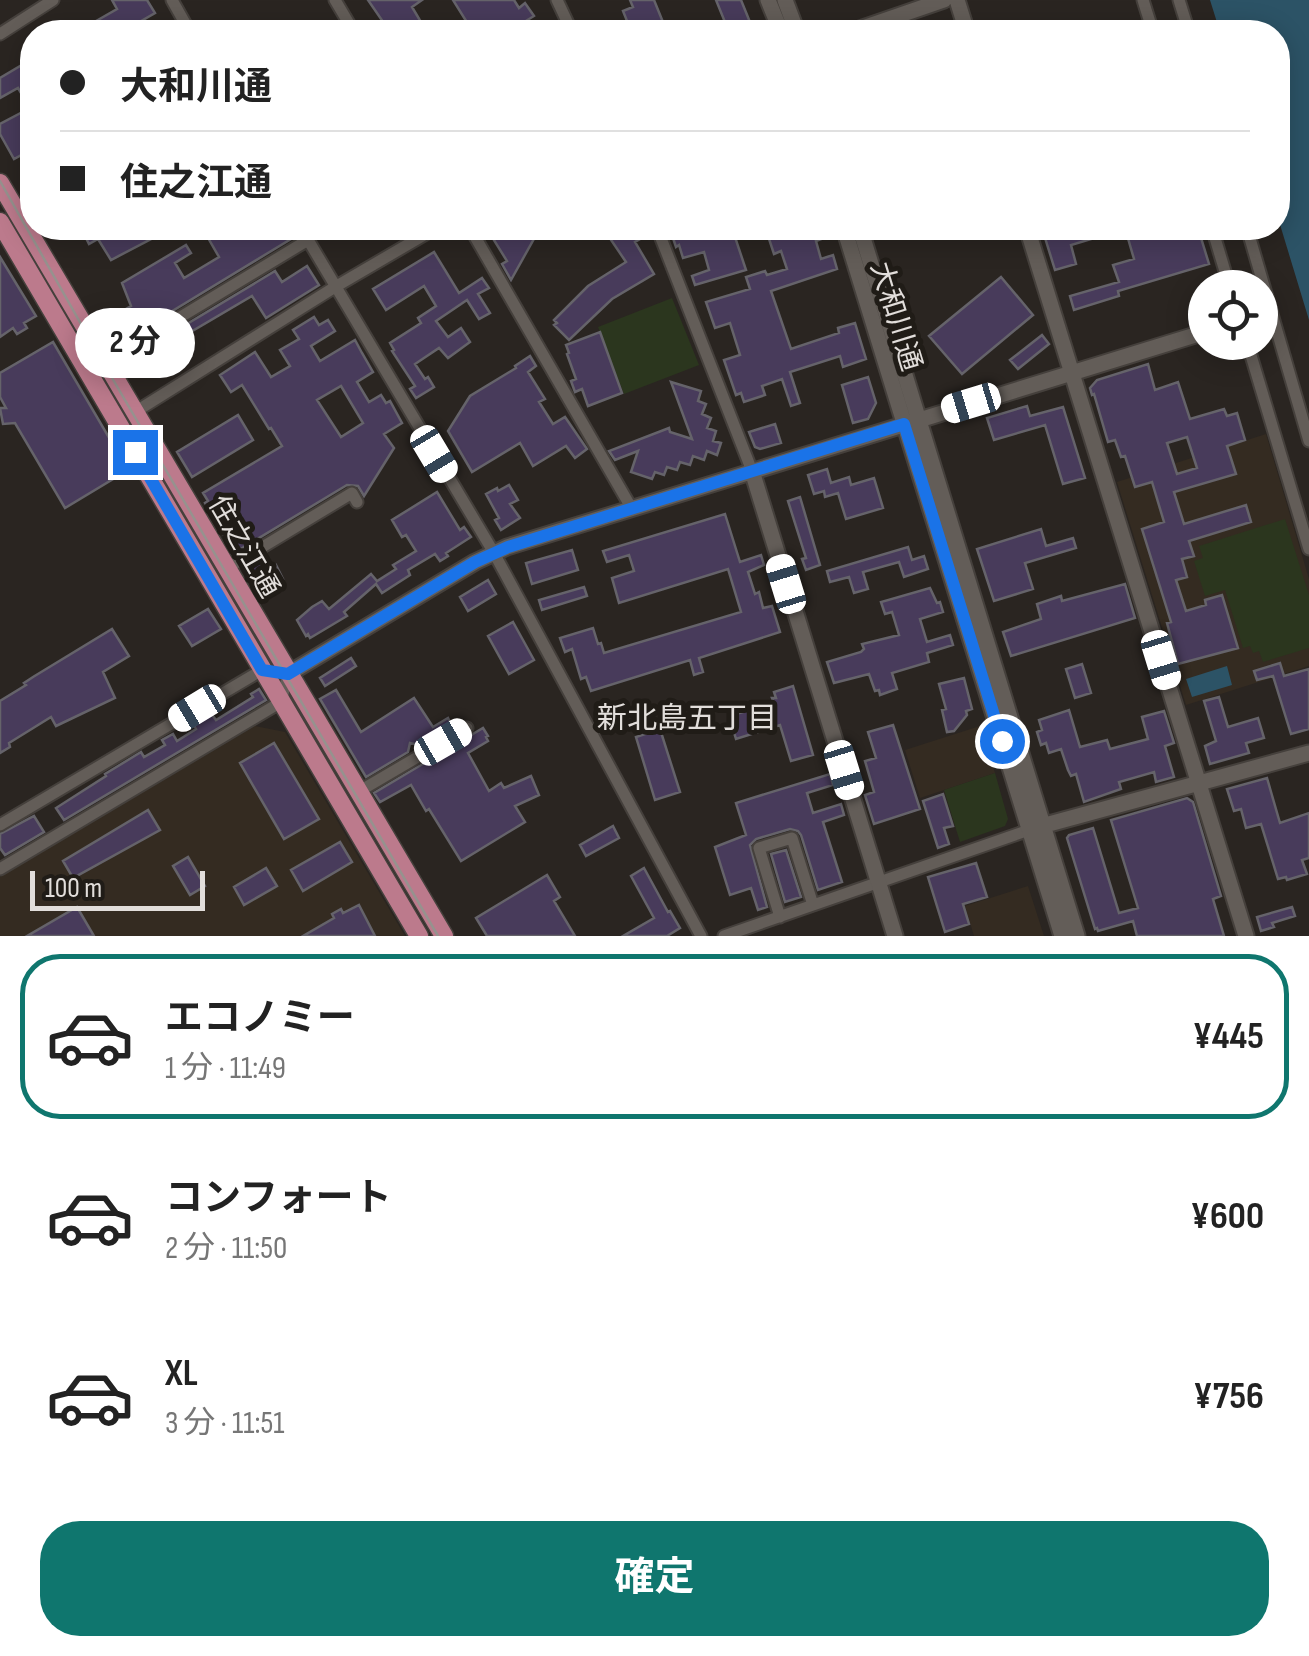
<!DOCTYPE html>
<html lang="ja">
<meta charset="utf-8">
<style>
:root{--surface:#fff;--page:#f2f2f2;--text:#222;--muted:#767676;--line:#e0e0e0;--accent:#0f766e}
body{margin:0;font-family:"Sofia Sans Condensed","Noto Sans JP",sans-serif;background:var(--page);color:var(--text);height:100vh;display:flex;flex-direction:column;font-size:38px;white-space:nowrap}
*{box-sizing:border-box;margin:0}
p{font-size:32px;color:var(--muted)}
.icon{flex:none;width:55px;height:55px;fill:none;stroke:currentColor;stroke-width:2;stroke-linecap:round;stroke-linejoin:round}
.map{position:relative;height:936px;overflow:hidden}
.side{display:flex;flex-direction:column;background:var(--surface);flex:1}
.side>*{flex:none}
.hud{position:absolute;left:20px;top:20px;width:1270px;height:220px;border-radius:40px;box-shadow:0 5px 25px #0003;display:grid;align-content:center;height:220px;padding:0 40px;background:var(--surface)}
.controls{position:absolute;left:1188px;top:270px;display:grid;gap:20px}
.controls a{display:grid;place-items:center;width:90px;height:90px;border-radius:50%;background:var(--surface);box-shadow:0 5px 25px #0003;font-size:50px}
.scale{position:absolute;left:30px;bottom:25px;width:175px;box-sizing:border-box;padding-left:10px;border:5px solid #e2dedb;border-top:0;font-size:28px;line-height:35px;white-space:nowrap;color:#e2dedb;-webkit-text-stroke:8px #201c17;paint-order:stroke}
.end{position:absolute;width:45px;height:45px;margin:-22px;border:12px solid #1a73e8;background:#fff;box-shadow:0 0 0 5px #fff}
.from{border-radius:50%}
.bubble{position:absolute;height:70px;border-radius:35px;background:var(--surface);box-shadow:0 5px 25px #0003;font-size:32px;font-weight:700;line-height:70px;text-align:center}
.car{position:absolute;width:30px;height:60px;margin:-30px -15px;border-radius:12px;box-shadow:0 0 8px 2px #0007;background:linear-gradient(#fff 24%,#345 0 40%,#fff 0 76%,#345 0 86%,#fff 0)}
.hud b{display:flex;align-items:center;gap:35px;height:95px;font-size:38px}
.hud b+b{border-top:2px solid var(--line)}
.hud i{width:25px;height:25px;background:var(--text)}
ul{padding:18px 0 0;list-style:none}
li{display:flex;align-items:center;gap:30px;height:165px;margin:0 20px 15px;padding:0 20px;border:5px solid transparent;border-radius:40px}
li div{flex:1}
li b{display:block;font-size:38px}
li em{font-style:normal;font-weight:700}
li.on{border-color:var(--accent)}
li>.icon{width:90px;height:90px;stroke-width:1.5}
.primary-button{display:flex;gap:20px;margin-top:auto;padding:20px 40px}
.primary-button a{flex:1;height:115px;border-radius:40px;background:var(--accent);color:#fff;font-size:40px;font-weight:700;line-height:115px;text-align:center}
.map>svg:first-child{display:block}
.built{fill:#342b21}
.green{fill:#2b361e}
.water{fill:#2c5366}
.building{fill:#483b5b;stroke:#65636a;stroke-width:2.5;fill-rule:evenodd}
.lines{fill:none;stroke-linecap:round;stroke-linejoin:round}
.street-casing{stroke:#45403c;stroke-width:15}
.secondary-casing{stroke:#45403c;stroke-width:19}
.primary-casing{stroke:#45403c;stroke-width:21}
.street{stroke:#635d58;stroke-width:11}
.secondary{stroke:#635d58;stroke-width:15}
.primary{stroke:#bc7a8c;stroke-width:18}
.tram{stroke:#96928e;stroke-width:2.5}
.route{stroke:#1a73e8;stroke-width:12}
.labels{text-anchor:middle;stroke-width:10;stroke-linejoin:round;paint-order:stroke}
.street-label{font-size:28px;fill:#e2dedb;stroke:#201c17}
.neighbourhood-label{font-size:30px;fill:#e2dedb;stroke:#201c17}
</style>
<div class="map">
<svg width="1309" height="936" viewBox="0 0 1309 936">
<rect width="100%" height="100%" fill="#2a2521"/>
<path class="built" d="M1266,434l43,145v87l-123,39 -69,-223z
M255,726l30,6 120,204h-405v-59z
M980,726l15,47 -75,25 -15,-48z
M1028,886l16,50h-70l-9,-30z"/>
<path class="green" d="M672,298l27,67 -75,29 -26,-67z
M1285,519l24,76v53l-46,14 -4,-11 -6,2 -3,-7 -7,2 -18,-58 -20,6 -11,-35 9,-3 -4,-12z
M995,773l13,46 -3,7 -45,16 -16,-52z"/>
<path class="water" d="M1210,0h99v320l-31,-102v-186h-58z
M1227,666l5,19 -40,12 -6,-18z"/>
<path class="building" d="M112,0h35l8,13 -33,19h-45l40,-23z
M368,0h54l-10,7 9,15 -5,3 4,7h-30z
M453,0h61l5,8 6,-5 9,13 -26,16h-35z
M630,0h24l13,32h-24l-4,-10 -10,4 -6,-15 10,-4z
M716,0h25l13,32h-25z
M32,59v27l-11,7 -3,-5 -18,10v-20z
M32,107v42l-18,10 -14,-25v-10z
M98,228h51l6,9 -44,23 -13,-21 -9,5 -4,-8z
M223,228h49l6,9 9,-5 4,7 -178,108 -5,-8 7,-4 -8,-15 24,-14 -9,-23 64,-38 5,8 -16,10 9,15 35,-21 -12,-21z
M507,228h33l-29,52 -9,-16 5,-3 -15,-24z
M603,228h30l7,11 -5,3 19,32 -42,25 -43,41 -15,-15 3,-2 -3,-3 34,-34 38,-24z
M695,228h37l14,42 -51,15 -3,-9 17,-6 -5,-18 -21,6 -4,-13 -3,2 -4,-12z
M774,228h47l3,10 -8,3 5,18 12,-4 4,14 -66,22 20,58 48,-16 -1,-5 17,-5 11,36 -23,8 -3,-11 -50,16 10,31 -9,3 -9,-27 -20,7 3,9 -21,7 -3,-9 -5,2 -12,-35 16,-5 -10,-32 -15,5 -9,-26 44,-13 -4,-12 19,-6 2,4 20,-6 -6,-18 -7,3 -5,-15 8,-2z
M1042,228h79v2l-50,15 5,19 -21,6z
M1125,228h73l11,36 -91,27 1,5 -45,14 -4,-14 49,-14 -6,-17 21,-6z
M434,252l25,41 23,-15 7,10 -11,6 12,19 -11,6 -12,-19 -31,21 12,16 13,-9 9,14 -22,16 -9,-10 -24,16 10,15 3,-2 6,10 -18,11 -6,-9 5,-3 -2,-3 -21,-32 2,-1 -4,-7 31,-20 -3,-5 18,-12 -12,-20 -38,24 -13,-21z
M0,257l36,59 -12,7 3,5 -10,6 -4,-6 -13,9z
M307,266l12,19 -53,33 -14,-22 -126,74 -4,-7 153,-92 7,11z
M1001,277l32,38 -71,59 -33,-38z
M314,317l5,8 9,-5 7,11 -24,15 9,15 35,-21 7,13 11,19 -16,10 12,20 12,-7 5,8 4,-2 12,22 -18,11 10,14 -30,48 -6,-10 -11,-1 -113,68 -29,-50 3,-2 -5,-8 79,-47 -11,-18 -2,1 -27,-44 -11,7 -11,-17 35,-23 16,25 19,-11 -10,-16 19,-11 -6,-9zM341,386l22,37 -22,14 -24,-37z
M600,332l22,61 -34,13 -6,-17 -7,3 -4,-11 5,-2 -9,-25 2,-1 -3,-8z
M1042,335l7,9 -31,25 -8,-9z
M53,342l75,128 -63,38 -50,-85 -12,1 -3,-16h6l-6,-11v-24z
M530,356l6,10 -8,6 17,27 -6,3 14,22 12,-7 22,32 -12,9 -9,-12 -33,20 -13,-23 -48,29 -24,-41 22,-35 46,-28 -1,-2z
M1148,364l7,26 23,-8 12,37 34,-10 3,7 10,-3 8,27 -18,6 9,28 -62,18 10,32 62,-19 5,17 -62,19 5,15 -12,3 5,18 -11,3 10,31 20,-6 -1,-5 17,-5 16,53 -60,16 -11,-41 4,-1 -29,-93 22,-7 -12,-40 -17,5 -10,-31 -4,1 -6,-17 -7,2 -14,-48 -2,1 -2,-7 7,-8zM1187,437l10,31 -20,6 -10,-31z
M868,377l8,26 -8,16 -15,4 -11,-38z
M671,382l30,9 -3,10 8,3 -4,10 9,4 -4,10 9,3 -3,10 8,2 -4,12 -10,-4 -3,9 -11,-4 -3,9 -10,-3 -3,8 -10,-3 -3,8 -9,-3 -3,7 -21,-7 7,-21 -23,9 -6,-9 60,-23 1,4 22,7z
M1027,406l3,10 33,-9 22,71 -22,6 -18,-59 -51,15 -7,-22z
M238,415l15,25 -61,37 -15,-25z
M775,424l6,19 -21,6 -5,-2 -6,-15z
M827,469l4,14 18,-6 2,8 23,-7 9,30 -37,11 -8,-26 -13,4 -1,-6 -10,3 -6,-19z
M509,485l9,15 -8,4 10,14 -19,12 -6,-10 4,-2 -13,-24 11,-6 1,3z
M437,492l23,38 4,-3 7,10 -25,16 2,3 -8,5 -5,-7 -27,16 2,5 -28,18 -6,-9 -32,28 3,4 -37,22 -2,-4 -2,2 -9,-16 15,-13 10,-6 7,8 42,-35 6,7 19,-12 -3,-4 23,-14 -10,-16 -4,2 -10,-17z
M800,497l20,68 -14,5 -4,-11 4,-1 -18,-57z
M725,514l15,48 21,-7 3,10 -16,7 7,22 4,-2 4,16 9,-2 8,26 -81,26 4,14 -9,3 -4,-15 -99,31 -5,-14 -5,2 -9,-30 -7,3 -5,-14 33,-10 5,16 3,-1 3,10 137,-41 -13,-43 -109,34 -7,-25 22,-7 -5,-16 -22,7 -4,-11z
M1041,529l5,17 27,-8 3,10 -51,15 8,26 -39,12 -17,-52z
M908,547l4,13 12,-4 4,13 -24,8 -5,-15 -36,10 5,17 -14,4 -5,-16 -19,5 -3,-11z
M572,550l6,20 -46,14 -6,-21z
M260,559l7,11 9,-5 7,14 -17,10 -10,-17 -8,5 -5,-7z
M488,580l8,14 -28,17 -8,-14z
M1125,584l10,34 -124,38 -8,-24 38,-13 -4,-15 24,-8 1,5z
M584,587l3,9 -45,14 -3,-10z
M930,588l7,15 3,-1 3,10 -23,7 7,23 23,-7 3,10 -26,8 2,9 -37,11 5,16 -17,6 -1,-5 -4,1 -6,-17 -35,9 -7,-21 34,-10 3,-3 -2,-5 37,-9 -7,-23 -7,2 -4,-12z
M208,609l13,20 -29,17 -13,-20z
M513,622l21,38 -25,14 -21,-38z
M112,629l17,27 -26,16 12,26 -59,28 -5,-9 -42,26 1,4 -10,6v-52l26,-16 -2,-2 9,-6z
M351,658l5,8 -31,20 -5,-8z
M1280,663l4,13 25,-7v60l-18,5 -18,-58 -16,4 -3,-9z
M1082,664l9,29 -16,5 -9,-29z
M964,678l8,31 -6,2 1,4 -13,16 -7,1 -5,-22 4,-1 -7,-25z
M793,686l20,69 -22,6 -11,-36 -44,14 -7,-23 45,-13 -2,-5h4l-2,-6z
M259,689l7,11 -202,120 -8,-12 50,-32 -1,-2 36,-22 3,5 21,-12 -3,-5 11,-6 4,7 19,-12 -4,-7 18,-10 6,8 37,-23 -2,-3z
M336,690l25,42 53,-34 19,29 15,-9 4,8 -33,19 -9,-2 -2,9 -42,25 -46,-78z
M1219,697l9,30 30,-9 6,20 -18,5 3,10 -39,11 -5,-18 11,-5 -12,-40z
M1069,710l11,37 27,-7 3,9 38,-10 -6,-22 22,-6 10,32 -9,3 9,31 -18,5 -2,-10 -35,10 2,7 -37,13 -8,-28 -5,2 -3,-6 -7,-21 -12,4 -3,-10 -5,2 -4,-13 5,-2 -3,-10z
M893,725l27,84 -46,15 -9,-29 9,-3 -9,-31 11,-3 -8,-26z
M483,728l5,8 -2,1 2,4 -20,12 21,38 12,-8 3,5 27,-12 8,19 -24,11 10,16 -64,39 -32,-52 -3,2 -15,-26 -31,17 -6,-9z
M660,729l20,63 -25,8 -19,-63z
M274,743l45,76 -35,20 -44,-76z
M830,774l3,11 -26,8 6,20 28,-9 3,11 -21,7 19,60 -24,8 -17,-55 -3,-4 -8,-2 -34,10 -6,6 17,62 -9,3 -7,-22 -21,7 -15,-48 31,-12 -10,-32z
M1267,778l13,45 29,-10v45l-7,2 5,14 -20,6 -1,-3 -8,2 -17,-55 -15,4 -5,-19 -7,2 -7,-22z
M943,794l10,32 -9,2 5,16 -11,4 -15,-47z
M1187,798l6,4 28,94 -8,3 11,37h-87l-4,-15 -35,10 -1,-3 -2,1 -28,-91 2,-3 24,-7 26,85 19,-5 -27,-88z
M148,810l12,20 -87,48 -10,-17z
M34,816l10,16 -39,23 -5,-7v-14z
M613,826l6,12 -33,18 -6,-11z
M340,842l12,20 -49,29 -12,-21z
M786,850l15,47 -16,5 -14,-48z
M188,857l17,29 -15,9 -17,-29z
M976,863l11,34 -24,7 6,20 -24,8 -17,-55z
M266,868l11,18 -33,19 -10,-18z
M644,868l24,44 2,-1 10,17 -13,8h-44l31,-18 -23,-42z
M547,875l13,22 -6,4 21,35h-88l-11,-18z
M359,905l16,31h-72l31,-18 -2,-4 9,-5 2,4z
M77,907l17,29h-67z
M1292,907l3,9 -23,7 2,4 -13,4 -4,-14z"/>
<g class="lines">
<defs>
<path id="street" d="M172,0l18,32
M335,0l19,32
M557,0l15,32
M1143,0l10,32
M1179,0l10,32
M0,34l53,-34
M301,228l193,325 207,383
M470,228l162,281
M657,228l95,243
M1212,228l18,60
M1247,228l62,213
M1247,342l62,207
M106,362l202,-122
M135,412l200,-125 101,-59
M226,569l126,-76 5,9
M358,792l109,-64
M0,825l262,-155 26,4 -7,28 -281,167
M780,917l-21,-69 33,-10 21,67
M724,936l305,-106"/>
<path id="secondary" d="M768,0l13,32
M785,0l12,32
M957,0l10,32
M851,32l93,-32
M844,228l218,708
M860,228l217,708
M1027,228l219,708
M752,471l143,465
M288,674l187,-112 32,-15 698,-215
M1038,827l271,-74"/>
<path id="primary" d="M0,183l444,753
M0,222l419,714"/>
</defs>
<use href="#street" class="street-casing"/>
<use href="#secondary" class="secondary-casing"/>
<use href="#primary" class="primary-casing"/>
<use href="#street" class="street"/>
<use href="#secondary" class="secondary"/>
<use href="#primary" class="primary"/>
<path class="tram" d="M0,181l94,166 344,589"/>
</g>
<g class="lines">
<path class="route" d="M135,452l127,218 26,4 187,-112 33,-15 396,-123 98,317"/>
</g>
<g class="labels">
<g class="street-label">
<text transform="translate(897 316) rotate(73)" y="10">大和川通</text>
<text transform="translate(245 546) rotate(60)" y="10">住之江通</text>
</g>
<g class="neighbourhood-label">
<text x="687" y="728">新北島五丁目</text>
</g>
</g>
</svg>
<div class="controls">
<a><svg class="icon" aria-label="locate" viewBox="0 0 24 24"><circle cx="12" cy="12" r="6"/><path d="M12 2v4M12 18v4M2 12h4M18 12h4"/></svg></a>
</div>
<div class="scale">100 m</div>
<i class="end from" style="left:1002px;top:741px"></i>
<i class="end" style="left:135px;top:452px"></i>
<div class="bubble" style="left:75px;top:308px;width:120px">2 分</div>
<i class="car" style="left:971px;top:403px;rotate:253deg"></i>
<i class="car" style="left:434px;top:454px;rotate:149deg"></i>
<i class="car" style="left:786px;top:584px;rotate:343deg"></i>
<i class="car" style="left:1161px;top:660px;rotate:163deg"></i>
<i class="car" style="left:197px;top:708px;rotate:239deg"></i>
<i class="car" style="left:443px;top:742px;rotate:60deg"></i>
<i class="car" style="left:844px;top:770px;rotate:163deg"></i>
<div class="hud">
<b><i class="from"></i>大和川通</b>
<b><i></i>住之江通</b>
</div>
</div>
<section class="side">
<ul>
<li class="on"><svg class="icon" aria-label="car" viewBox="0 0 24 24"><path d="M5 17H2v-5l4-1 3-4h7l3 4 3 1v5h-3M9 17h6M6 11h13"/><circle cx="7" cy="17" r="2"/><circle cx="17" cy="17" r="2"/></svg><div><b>エコノミー</b><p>1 分 · 11:49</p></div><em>¥445</em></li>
<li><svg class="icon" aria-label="car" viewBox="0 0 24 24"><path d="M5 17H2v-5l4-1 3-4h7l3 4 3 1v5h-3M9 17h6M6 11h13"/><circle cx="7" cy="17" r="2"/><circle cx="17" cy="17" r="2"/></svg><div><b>コンフォート</b><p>2 分 · 11:50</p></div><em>¥600</em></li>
<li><svg class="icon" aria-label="car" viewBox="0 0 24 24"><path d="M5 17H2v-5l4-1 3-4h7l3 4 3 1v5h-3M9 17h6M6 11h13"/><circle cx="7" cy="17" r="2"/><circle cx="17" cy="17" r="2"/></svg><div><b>XL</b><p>3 分 · 11:51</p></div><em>¥756</em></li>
</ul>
<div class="primary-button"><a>確定</a></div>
</section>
